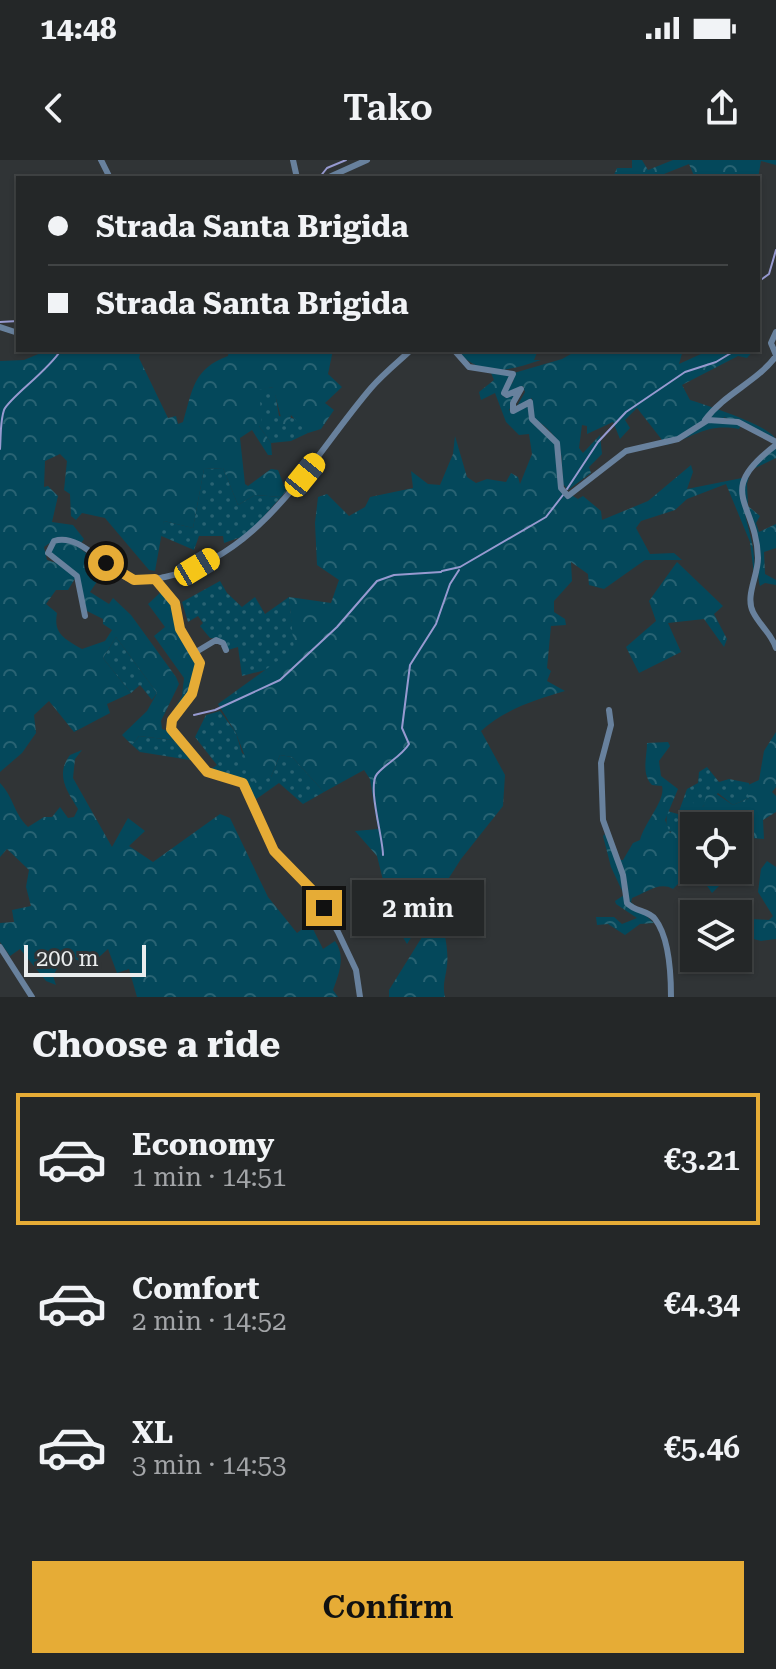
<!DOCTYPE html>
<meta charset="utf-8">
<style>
:root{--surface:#242728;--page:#2c2f30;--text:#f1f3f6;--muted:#a3a5a8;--line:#414445;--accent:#e6ac36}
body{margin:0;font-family:"Roboto Serif",serif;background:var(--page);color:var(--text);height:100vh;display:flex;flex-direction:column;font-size:30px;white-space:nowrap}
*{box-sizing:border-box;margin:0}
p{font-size:26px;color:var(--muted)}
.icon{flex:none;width:44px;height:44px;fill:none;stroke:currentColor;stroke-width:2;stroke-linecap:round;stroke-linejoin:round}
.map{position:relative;height:837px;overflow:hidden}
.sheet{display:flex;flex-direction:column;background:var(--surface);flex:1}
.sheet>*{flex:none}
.hud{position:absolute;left:16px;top:16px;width:744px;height:176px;border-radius:0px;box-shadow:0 2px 6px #0004,0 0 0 2px var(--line);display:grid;align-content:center;height:176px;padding:0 32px;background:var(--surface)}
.tools{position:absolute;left:680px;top:652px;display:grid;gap:16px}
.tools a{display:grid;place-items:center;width:72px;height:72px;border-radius:0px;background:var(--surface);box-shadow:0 2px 6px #0004,0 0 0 2px var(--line);font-size:40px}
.scale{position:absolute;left:24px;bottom:20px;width:122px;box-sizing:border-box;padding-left:8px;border:4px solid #eaedee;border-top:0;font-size:22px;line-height:28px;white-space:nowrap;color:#eaedee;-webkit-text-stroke:6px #303436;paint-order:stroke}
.end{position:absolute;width:36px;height:36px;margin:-18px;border:10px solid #e6ac36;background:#111;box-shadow:0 0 0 4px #111}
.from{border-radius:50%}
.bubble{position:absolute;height:56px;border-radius:0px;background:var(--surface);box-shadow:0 2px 6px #0004,0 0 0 2px var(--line);font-size:26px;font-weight:600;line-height:56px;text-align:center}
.car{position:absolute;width:24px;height:48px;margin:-24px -12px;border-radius:10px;box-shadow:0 0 6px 2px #0007;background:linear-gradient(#f5c518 24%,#345 0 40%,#f5c518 0 76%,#345 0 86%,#f5c518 0)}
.hud b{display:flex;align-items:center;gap:28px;height:76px;font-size:30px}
.hud b+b{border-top:2px solid var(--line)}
.hud i{width:20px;height:20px;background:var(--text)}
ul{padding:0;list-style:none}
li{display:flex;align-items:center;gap:24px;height:132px;margin:0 16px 12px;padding:0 16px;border:4px solid transparent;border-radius:0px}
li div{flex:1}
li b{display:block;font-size:30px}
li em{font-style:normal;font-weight:600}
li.on{border-color:var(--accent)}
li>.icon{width:72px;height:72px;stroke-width:1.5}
h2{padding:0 32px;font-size:36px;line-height:96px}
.button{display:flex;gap:16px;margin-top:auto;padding:16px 32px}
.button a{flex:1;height:92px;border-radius:0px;background:var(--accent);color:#111;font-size:32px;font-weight:600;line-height:92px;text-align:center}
.status{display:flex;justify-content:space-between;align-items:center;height:56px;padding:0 40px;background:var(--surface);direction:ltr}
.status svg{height:22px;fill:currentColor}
header{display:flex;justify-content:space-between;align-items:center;height:104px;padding:0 32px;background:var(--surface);font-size:36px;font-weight:600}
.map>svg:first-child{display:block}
.grass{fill:url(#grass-dots)}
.forest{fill:url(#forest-crowns)}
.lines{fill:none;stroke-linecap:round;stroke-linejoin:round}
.stream{stroke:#979ad0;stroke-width:2}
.minor{stroke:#68819d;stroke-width:6}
.route{stroke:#e6ac36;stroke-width:10}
</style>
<div class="status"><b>14:48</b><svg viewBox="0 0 49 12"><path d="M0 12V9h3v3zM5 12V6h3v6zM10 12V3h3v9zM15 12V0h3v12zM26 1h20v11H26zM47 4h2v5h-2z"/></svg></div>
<header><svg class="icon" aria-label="back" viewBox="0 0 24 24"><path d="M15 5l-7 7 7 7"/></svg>Tako<svg class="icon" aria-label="share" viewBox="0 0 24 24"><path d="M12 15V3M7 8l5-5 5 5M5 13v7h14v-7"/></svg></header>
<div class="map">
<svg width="776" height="837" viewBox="0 0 776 837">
<defs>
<pattern id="grass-dots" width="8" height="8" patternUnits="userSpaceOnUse" patternTransform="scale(2)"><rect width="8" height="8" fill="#04485b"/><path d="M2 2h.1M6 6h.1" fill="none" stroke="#296373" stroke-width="1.8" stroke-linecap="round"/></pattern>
<pattern id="forest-crowns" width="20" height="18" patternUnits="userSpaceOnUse" patternTransform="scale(2)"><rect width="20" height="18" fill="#04485b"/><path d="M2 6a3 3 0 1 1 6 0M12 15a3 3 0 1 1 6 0" fill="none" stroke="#296373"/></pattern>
</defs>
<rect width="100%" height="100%" fill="#303436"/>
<path class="grass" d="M274,227l5,29 18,3 11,14 -17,8 -20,2 -12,-17v-37z
M223,308l15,37 17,-10 26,2 -34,38 -23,8 -1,-7h-24l-5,14 -35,-15 5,-14 29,7 11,-59z
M220,421l7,12 15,14 13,-10 10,17 24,-17 6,52 -26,20 -27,7 -4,-29 -10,3 -9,-11 -9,-1 -10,-12 3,-3 -5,-7 -10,6 -6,-20z
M116,477l41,56 -5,7 -12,-15 -9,8 -28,-35z
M220,551l16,22 6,20 29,24 9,-22 12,2 32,35 -21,12 -24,-21 -24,17 -11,-19 -36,-10 9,-6 -22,-28 11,-22z
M139,576l33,4 18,20 -50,-8 -8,-7z
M707,607l12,15 10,-3 20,4v15l-16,7 -15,-12 -17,15 -11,2 -17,22 -7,-1 1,-20 11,3 9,-25 11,-6 1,-11z"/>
<path class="forest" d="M632,0h10l6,10 25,-10h103v5l-15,-4 -3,17h-63l-6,-14 -35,14h-53l12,-1 4,-9h15z
M48,190h93l-2,8 29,60 8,-2 2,8 5,-2c10,-33 10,-53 45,-66l1,-6h104l-5,24 14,13 -17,16 9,7 -13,19 -13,4 -17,-18 -2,10h-6l-10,-38 -14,3 3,34 -3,2 12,17 1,12h-4l-16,-25 -12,8 5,46 3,2 23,-17 7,1 8,21 -5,6 -26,-2 -17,10 -15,-37 -19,1 -11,59 -29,-7 -9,50 -6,-1 -44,-52 -23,-5 -6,7 -5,-4 -1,-22 -6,-4 3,-29 -7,-7 -15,7 -1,26 4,-1 10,10 -6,26 21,3 11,14 -4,6 -23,-7 -13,9 3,13 13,4 16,13 -8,13h-12l-10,14 11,9c-4,21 8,26 25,36l23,-8 7,-11 -9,-6v-5l-16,-8 -11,-39 -27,-19 8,-12 17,3 32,24 -16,24 19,12 4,-6 18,17 45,62 3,7 -18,37 1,8 6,2 25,27 -3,2 -18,-20 -33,-4 -7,9 -10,-10 25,-24 10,-18 -41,-56 -13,21 28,35 -24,11 3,9 -36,19 -25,-31 -15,14 2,18 -14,20 -22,19v-411l24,-1z
M456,190h82l-4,10h7c-34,11 -58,19 -85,-10z
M578,190h105l-4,14 24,-11 51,-3 -7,8 -9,-2 -56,29 8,15c16,5 82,26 86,40l-52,-23 -1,4 18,4 -2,4c-33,-6 -43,8 -73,16l-29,-37 -12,12 5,8 -10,11 -7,-17 -26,12v-8l-5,-1 -3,23 4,5 17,-18 2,19 -13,13 2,6 -23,17 -5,-6c-2,-35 2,-44 -29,-66l-2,-20 -16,10 9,-16 -2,-6 -15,7 -2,-3 7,-8 1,-9 48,-14z
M504,212l6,5 -8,18 4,3 14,-7 -11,19 5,3 14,-7 1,7 26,31 6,45 17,10 5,-3 18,15 1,9 46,-19 43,-36 2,7 -6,17 55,-11c-4,34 16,62 12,97l-4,-33 -24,-58 -39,15 -12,11 -34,11 -5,7 14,26 24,-1 8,7h-37l-41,29 -15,-4 -1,-11 -17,-12 1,19 -18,20v11l11,7 1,6 -15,1 -4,42 4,3 -4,10 18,10c-28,8 -62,19 -84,40l24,44 -2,31 -42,53 -54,85 -21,-35v-17l-9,-36 -22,-25 23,-2 -8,-50 -6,-9 -40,22 -32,-35 -12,-2 -9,22 -16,6 -19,-50 -18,-29 76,-55 -5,-52 42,6 8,-23 -22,-15 -2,-42 3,-26 9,-3 22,22 16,-9 5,-10 43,-9 -2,-17 17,13 12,1 13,-31 2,-18 12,41 9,6 11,-4 19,3 5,-9 7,4 2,7 12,-30 -3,-20 -10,1 -13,-13 -11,-29 -14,7 -2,-8 15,-12 -3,-7z
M776,287v11l-25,12 -4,14 1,22 12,10 -4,7 3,9 17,-8v24l-12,4 1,22 11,6v5l-11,-2 -5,3c-4,-12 1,-24 -1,-37 -8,-47 -35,-68 17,-102z
M677,402l46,44 -9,8 13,25 -3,8 -20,-28 -36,4 13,29 -42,21 -13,-26 30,-26 -7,-20z
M162,431l12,15 8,32 16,25 -14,42 -18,19 16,-28 2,-18 -30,-42 11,-9 -17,-23z
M776,572v55l-4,5 4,4v16l-13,8 1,19 -26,-2v-11h-44v44l37,1 2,10 -8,-1 -13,13 -9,-13 -22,1 -8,8c-14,-8 -27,4 -41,9l-1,4 23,21 -14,1 -15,11 -17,-11 -11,1 -1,-8h18l8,7 15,-6 -21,-14 -1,-3 9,-6 -13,-28 -8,-31 3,-3 13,27h4l10,-17 7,-3c4,-17 26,-40 22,-54l-10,-1c-11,-11 -5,-28 -5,-42l21,-1 2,4 -11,15 2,15 17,13 -13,31 5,13 19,-20 -3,-13 4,-1 8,9 6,-2 2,-11 6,-4 21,14 16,-7 -3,-12 13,-6 5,-29z
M82,590l-7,9 -2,19 39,69 16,-29 17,13 -16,15 24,16 67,-48 10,4 38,79 29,36 13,-10 13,26 12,-8c11,15 4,33 -2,49l5,7h-201l-8,-28 -12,4 -9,-24 -19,17 -24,-12 -12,22 3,9 -10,-4 -26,-32 -10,7 -10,-14v-19l14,-1 -2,-12 19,-4 -5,-19 3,-17 -22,-21 -7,8v-74c14,15 13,29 28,44l16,-10h8l8,-10 8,11 6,-1 4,-8c-11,-18 -23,-34 -8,-54z
M767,701l9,6v72l-15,2 -11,-3 -12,6v-19l15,-6 16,1 4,-4 -15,-24 3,-23z
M437,753c7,12 12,38 10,52 -1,12 -5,19 -2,32h-56v-7z"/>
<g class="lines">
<path class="stream" d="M319,18l8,-10 19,-8
M758,122l11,-8 7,-24
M0,162l18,-1
M0,289c1,-13 0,-27 4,-39 5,-12 44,-39 57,-60
M567,329l31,-47 28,-30 59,-40 31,-10 20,-12
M442,411l18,-4 86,-50 17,-22
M194,555l21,-5 65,-30 57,-53 40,-46 17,-6 47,-3
M383,695c0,-18 -16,-69 -6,-81 9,-11 24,-17 32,-30l-7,-16 8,-63 26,-41 14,-40 9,-14"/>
<path class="minor" d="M101,0l9,18
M293,0l4,18
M327,18l40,-18
M0,167l18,6
M776,172l-5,11 5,12
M38,190h8
M454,190l15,17 44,7 -9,19 3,2 14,-6 -8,14v8l17,-9 2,17 25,24 4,45 7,8 58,-45 52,-12 30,-19 30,2 38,20
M705,260c20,-27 52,-38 71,-64
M776,285c-63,47 -19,57 -18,113 0,18 -13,38 -5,54 7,14 18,21 23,36
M155,419l20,24 5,26 20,34c0,28 -30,51 -29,66l36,43 30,8 10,8 23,56 46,50 22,38 18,38 4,27
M85,456l-8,-40 -29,-23 6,-12c28,-9 54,33 80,39 10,2 21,-1 31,-3 98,-21 146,-119 206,-189 12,-14 27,-26 40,-38
M196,492l20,-12 7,3 3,7
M609,550l2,15 -10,38 2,57 20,55 4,28c8,9 21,7 28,16 14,18 16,56 16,78
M0,787l32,50"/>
</g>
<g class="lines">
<path class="route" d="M106,403l28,17 21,-1 20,24 5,26 20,34 -8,31 -20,26 -1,9 36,43 36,11 31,68 42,43 8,14"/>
</g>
</svg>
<div class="tools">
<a><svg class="icon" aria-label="locate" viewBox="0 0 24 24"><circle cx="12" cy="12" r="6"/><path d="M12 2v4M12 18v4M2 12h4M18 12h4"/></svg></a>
<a><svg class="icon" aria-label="layers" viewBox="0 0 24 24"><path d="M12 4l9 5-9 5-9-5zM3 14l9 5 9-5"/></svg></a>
</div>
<div class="scale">200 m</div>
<i class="end from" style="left:106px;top:403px"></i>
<i class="end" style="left:324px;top:748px"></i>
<div class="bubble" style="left:352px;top:720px;width:132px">2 min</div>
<i class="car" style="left:305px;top:315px;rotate:39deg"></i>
<i class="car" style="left:197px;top:407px;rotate:59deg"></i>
<div class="hud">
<b><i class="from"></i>Strada Santa Brigida</b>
<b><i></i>Strada Santa Brigida</b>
</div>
</div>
<section class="sheet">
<h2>Choose a ride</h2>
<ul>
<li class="on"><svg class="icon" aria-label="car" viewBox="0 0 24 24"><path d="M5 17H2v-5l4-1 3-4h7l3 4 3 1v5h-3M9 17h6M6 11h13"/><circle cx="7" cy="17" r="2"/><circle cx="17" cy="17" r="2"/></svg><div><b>Economy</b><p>1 min · 14:51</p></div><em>€3.21</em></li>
<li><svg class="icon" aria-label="car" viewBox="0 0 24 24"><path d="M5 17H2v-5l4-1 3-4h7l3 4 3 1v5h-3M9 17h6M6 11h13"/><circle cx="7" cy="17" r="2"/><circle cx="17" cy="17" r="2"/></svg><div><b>Comfort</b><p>2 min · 14:52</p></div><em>€4.34</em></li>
<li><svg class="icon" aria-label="car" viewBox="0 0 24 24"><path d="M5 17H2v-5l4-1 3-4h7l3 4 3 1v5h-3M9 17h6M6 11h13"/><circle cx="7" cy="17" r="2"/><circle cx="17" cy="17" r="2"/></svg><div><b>XL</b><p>3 min · 14:53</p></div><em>€5.46</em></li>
</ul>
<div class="button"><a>Confirm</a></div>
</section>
